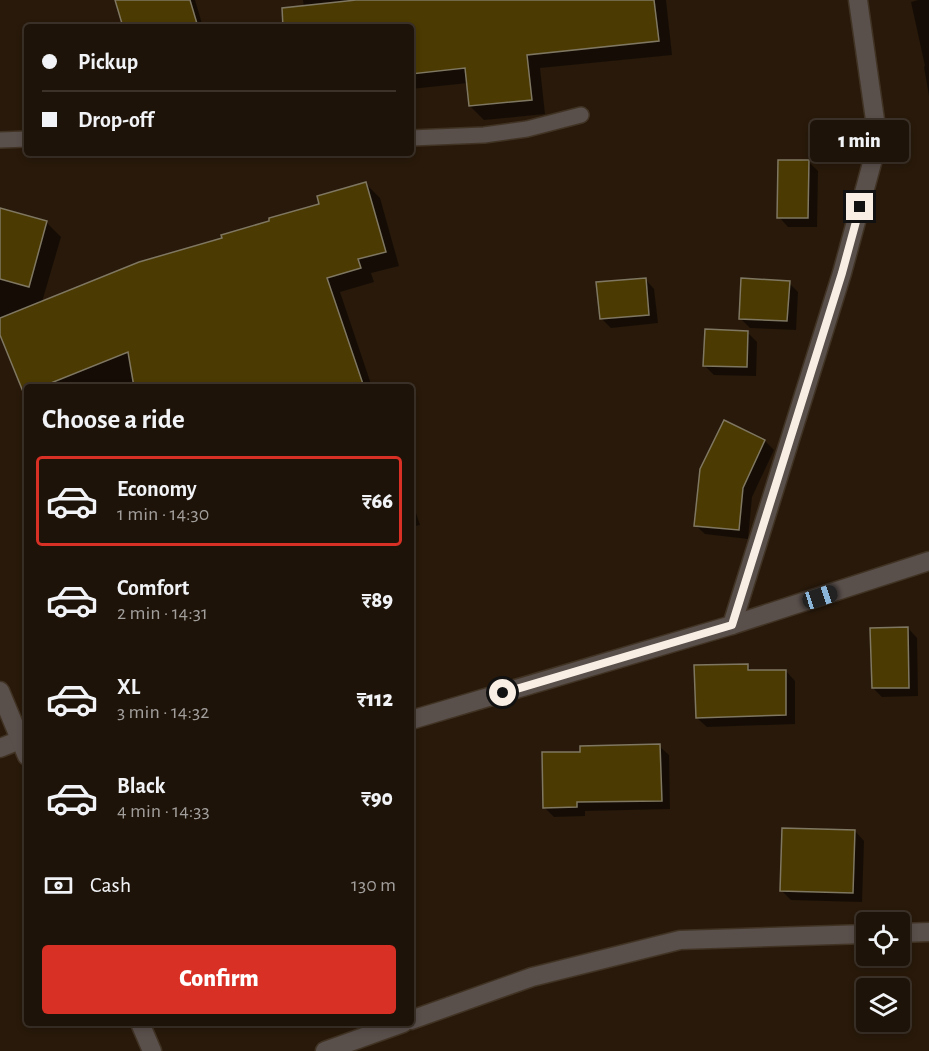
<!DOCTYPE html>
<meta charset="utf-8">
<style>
:root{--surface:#1e1308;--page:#2b2016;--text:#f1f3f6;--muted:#a19e9c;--line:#3c3229;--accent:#d93025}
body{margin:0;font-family:"Alegreya Sans",sans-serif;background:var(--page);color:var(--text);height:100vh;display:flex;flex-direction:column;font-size:22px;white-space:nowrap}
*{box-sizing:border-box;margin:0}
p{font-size:20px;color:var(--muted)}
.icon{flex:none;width:33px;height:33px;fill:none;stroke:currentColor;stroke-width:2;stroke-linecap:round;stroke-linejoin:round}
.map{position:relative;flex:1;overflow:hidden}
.panel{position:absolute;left:24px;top:384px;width:390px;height:642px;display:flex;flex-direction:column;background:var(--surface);border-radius:6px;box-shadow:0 3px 9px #0003,0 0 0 2px var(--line)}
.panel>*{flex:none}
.banner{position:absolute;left:24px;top:24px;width:390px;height:132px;border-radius:6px;box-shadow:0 3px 9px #0003,0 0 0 2px var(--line);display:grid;align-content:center;height:132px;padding:0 18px;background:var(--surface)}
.tools{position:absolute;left:856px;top:912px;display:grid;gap:12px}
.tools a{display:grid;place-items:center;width:54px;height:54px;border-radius:6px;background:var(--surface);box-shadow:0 3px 9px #0003,0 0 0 2px var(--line);font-size:30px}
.end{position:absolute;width:27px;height:27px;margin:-14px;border:8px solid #f8eee4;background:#111;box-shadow:0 0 0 3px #111}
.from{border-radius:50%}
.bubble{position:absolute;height:42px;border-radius:6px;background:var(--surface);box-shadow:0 3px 9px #0003,0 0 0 2px var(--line);font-size:20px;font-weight:800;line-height:42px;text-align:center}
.car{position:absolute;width:18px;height:36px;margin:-18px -9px;border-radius:8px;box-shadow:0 0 4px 2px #0007;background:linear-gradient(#222 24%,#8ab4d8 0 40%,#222 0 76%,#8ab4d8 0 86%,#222 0)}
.banner b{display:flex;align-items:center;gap:21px;height:57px;font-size:22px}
.banner b+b{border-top:2px solid var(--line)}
.banner i{width:15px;height:15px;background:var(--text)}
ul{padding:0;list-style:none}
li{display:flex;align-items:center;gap:18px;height:90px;margin:0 12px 9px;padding:0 6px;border:3px solid transparent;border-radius:6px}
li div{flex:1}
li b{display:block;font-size:22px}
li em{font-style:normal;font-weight:800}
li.selected{border-color:var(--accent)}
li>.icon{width:54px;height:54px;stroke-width:1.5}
h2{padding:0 18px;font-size:27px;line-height:72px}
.pay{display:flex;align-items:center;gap:15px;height:66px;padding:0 18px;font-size:22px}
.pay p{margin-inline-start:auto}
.button{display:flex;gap:12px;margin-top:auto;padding:12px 18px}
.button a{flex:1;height:69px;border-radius:6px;background:var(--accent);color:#fff;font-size:24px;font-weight:800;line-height:69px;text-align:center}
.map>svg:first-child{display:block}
.shadow{fill:#0007}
.building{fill:#4b3a01;stroke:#7f7761;stroke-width:1.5}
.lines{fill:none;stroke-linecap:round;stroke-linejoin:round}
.service-casing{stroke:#413324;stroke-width:18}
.minor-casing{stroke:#413324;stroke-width:21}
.tertiary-casing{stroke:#413324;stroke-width:21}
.service{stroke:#594f4b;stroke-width:15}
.minor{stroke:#594f4b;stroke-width:18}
.tertiary{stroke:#594f4b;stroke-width:18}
.route{stroke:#f8eee4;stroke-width:8}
</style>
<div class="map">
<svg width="929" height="1051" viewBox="0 0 929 1051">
<rect width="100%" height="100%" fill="#28190a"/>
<path class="shadow" d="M117,0h78l8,27h-79z
M303,0h363l6,55 -132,13 5,46 -61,6 -14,-14 -2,-23 -57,6v-62h-111l4,-20z
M918,0h11v96l-5,-29 1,-1 -14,-64z
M809,162l9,9 -1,56h-29l-9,-10z
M366,184l14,14 19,68 -28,7 3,9 -34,10 32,95h-345v10l-27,-66v-121l47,13 14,14 -19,65 279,-97z
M645,279l9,10 4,34 -47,5 -10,-10z
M789,283l9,9 -2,38 -46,-2 -9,-9z
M748,333l9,9 -1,34 -42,-1 -9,-9z
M724,422l41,19 9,9 -22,47 -4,42 -43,-5 -10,-9z
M411,498l9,27 -9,2z
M908,628l9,10 1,58 -36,1 -9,-9z
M747,666l6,5h33l9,10v43l-88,3 -10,-9z
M659,746l10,9 1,54 -85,2v5l-31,1 -10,-10 37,-54z
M855,831l9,10 -2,61 -71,-2 -9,-9z"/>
<path class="building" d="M115,0h75l8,27h-75z
M356,0h298l5,41 -132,14 5,45 -63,6 -4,-38 -54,6v-47h-128l-1,-19z
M778,160h31l-1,58h-31z
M366,182l20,70 -28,7 3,9 -34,10 37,109h-230l-6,-35 -87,35h-14v6l-3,1 -24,-59v-17l139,-56 83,-24 -1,-3 48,-14v-3l50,-14 -2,-8z
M0,208l47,13 -18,66 -29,-8z
M646,278l3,37 -49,4 -4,-37z
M741,278l49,3 -3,40 -48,-2z
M705,329l43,2 -1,36 -44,-1z
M724,420l41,20 -22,48 -4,42 -45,-4 6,-57z
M908,627l1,61h-37l-2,-60z
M748,664v6h38v45l-90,3 -2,-53z
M660,744l2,57 -85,1v5l-34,1 -1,-56h38v-6z
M782,828l73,2 -2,63 -73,-2z"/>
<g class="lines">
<defs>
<path id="service" d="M411,138l73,-3 43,-6 54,-14
M0,140l27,-1"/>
<path id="minor" d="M732,625l110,-352 36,-132 -20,-141
M0,748l20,-8
M900,933l29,-1
M411,1020l121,-43 148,-37 187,-6
M325,1051l78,-28"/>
<path id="tertiary" d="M0,691l27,65
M411,720l321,-95 197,-64
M140,1023l12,28"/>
</defs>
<use href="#service" class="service-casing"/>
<use href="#minor" class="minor-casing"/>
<use href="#tertiary" class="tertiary-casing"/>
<use href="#service" class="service"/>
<use href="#minor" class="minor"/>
<use href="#tertiary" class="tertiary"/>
</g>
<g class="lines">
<path class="route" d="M503,693l229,-68 110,-352 18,-66"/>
</g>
</svg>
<div class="tools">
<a><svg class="icon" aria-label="locate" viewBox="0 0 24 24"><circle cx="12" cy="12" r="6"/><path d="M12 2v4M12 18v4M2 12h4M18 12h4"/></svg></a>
<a><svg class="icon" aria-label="layers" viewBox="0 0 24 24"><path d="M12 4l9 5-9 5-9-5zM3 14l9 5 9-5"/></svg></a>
</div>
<i class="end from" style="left:503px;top:693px"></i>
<i class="end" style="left:860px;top:207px"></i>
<div class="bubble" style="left:810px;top:120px;width:99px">1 min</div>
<i class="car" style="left:820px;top:597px;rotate:72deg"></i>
<div class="banner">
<b><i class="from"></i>Pickup</b>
<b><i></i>Drop-off</b>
</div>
<section class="panel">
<h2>Choose a ride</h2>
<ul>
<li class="selected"><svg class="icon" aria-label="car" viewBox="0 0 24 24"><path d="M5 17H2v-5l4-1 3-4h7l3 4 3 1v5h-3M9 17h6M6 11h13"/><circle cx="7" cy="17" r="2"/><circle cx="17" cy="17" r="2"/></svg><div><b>Economy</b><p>1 min · 14:30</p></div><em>₹66</em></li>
<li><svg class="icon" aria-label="car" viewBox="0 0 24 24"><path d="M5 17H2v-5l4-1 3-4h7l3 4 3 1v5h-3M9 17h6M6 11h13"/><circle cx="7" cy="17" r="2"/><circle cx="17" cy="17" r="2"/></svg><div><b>Comfort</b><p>2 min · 14:31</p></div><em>₹89</em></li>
<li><svg class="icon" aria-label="car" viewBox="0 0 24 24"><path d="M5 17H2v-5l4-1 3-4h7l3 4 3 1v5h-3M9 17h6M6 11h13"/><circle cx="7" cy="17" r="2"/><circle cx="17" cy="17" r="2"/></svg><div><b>XL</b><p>3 min · 14:32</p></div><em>₹112</em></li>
<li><svg class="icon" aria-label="car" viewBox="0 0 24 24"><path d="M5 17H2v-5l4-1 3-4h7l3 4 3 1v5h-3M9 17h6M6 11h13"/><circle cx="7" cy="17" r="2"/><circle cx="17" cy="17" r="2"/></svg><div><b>Black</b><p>4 min · 14:33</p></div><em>₹90</em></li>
</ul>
<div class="pay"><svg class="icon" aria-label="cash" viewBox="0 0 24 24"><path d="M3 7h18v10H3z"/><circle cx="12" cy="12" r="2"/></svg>Cash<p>130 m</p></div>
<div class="button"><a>Confirm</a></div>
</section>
</div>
